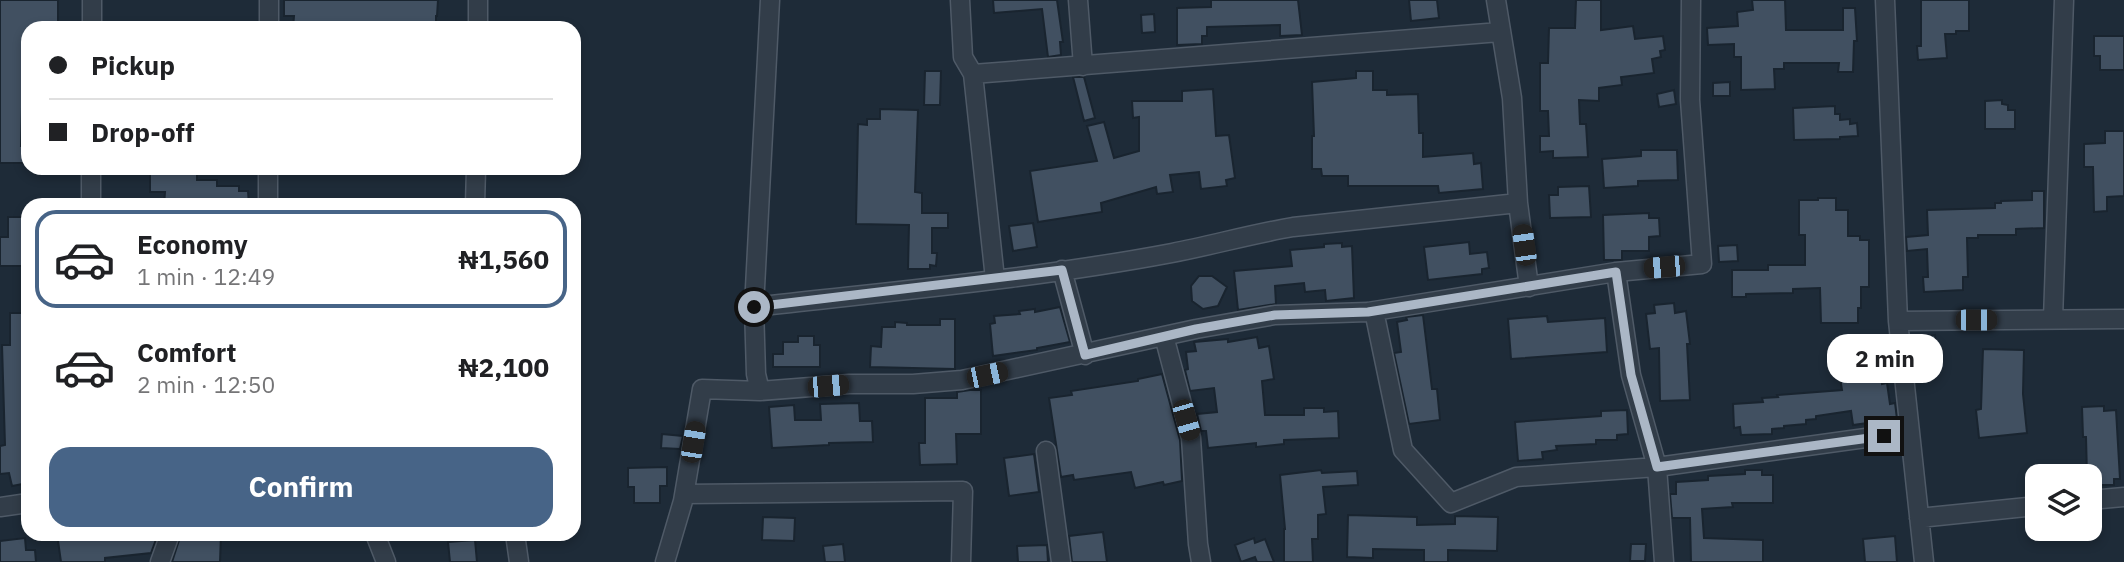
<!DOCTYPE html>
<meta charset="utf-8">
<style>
:root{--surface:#fff;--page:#f2f2f2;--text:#202124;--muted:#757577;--line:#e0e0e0;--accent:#476487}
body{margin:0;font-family:"IBM Plex Sans",sans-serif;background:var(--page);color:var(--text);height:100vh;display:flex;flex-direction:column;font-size:26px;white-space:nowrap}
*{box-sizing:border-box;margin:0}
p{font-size:23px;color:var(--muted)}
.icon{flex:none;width:38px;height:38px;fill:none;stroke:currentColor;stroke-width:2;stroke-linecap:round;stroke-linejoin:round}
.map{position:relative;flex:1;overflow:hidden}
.sheet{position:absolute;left:21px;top:198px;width:560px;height:343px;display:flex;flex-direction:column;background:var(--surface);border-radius:21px;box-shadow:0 4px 10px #0003}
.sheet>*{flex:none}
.top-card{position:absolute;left:21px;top:21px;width:560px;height:154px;border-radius:21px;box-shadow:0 4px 10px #0003;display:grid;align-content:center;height:154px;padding:0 28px;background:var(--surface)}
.buttons{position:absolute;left:2025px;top:464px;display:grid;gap:14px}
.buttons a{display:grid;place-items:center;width:77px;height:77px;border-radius:14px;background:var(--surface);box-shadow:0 4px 10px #0003;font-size:35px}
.end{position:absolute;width:32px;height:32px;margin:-16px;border:9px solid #abb7c6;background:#111;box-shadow:0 0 0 4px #111}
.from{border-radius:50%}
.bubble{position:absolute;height:49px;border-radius:21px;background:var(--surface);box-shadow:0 4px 10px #0003;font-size:23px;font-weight:800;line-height:49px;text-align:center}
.car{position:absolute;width:21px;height:42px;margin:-21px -10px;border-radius:9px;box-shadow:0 0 5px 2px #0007;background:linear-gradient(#222 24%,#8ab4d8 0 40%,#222 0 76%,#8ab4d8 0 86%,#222 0)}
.top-card b{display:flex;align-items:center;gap:24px;height:66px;font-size:26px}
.top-card b+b{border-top:2px solid var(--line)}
.top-card i{width:18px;height:18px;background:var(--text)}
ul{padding:12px 0 0;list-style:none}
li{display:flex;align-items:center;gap:21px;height:98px;margin:0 14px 10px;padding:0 14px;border:4px solid transparent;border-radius:21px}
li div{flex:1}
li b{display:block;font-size:26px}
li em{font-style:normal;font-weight:800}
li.active{border-color:var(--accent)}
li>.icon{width:63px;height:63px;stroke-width:1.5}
.button{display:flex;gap:14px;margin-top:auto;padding:14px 28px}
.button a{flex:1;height:80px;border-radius:21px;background:var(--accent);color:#fff;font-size:28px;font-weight:800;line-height:80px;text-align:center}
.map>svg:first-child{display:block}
.building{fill:#415061;stroke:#19242f;stroke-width:2}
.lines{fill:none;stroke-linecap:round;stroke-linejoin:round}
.street-casing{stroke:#4f5a67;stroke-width:21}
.street{stroke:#323d49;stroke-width:18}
.route{stroke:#abb7c6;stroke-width:9}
</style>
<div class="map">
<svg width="2124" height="562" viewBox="0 0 2124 562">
<rect width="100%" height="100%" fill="#1e2b38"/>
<path class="building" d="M0,0h58v28h-30v80h-6l-1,38h7v17h-28z
M284,0h154l-1,16h-1v12l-94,-3v3h-49l1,-12h-10z
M993,0h64l6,42h-3l1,13 -13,2 -6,-48 -48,4z
M1211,0h87l4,35 -22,1v-11l-73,2v9h-5v8l-25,1v-37l34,-1z
M1409,0h28l2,18 -28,3z
M1576,0h25v30l32,-4 2,13 28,-3 2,14 -5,1 1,6 -9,2 2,14 -33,4 1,8 -23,3v13l-20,-1 1,24h6l2,33 -35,1v-7l-13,1v-16h9l-1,-25h-8v-48h8l1,-35h26z
M1752,0h33l1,30h57v-22h12l2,33h-3l-1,31h-15l1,-9h-55v6h-10l1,20 -34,1v-33h-7v-13l-26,1 -1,-17 31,-2 -1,-14 16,-2z
M1921,0h48v31h-13v3h-11l2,24 -29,2 -1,-14h4z
M1154,14l1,18 -13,1 -1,-18z
M2094,36h30v34h-24v-14h-6z
M925,71h16l-1,34h-16z
M1356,71h17v19h14v5l31,-1 1,39h4v24l50,-4 1,11 7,-1 2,26 -44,4 -1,-7h-90v-10h-26l-1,-7h-9v-33h2l-2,-54 44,-4z
M1073,77h11l11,41 -11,3z
M1730,82v14h-17v-13z
M1213,89l3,47 13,-1 6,43 -9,2 1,6 -26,3 -2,-17 -29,3 3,17 -16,2 -1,-7 -55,16 1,9 -64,10 -8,-51 67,-10 -10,-35 17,-4 10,36 25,-7v-34l-6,1 -1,-17h50v-10z
M1674,90l2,14 -17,3 -2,-13z
M2002,100v4l6,1v5h7v19h-30v-28z
M1835,106v8h5v6l10,-1v5l7,-1 1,13 -18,1v2l-46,1 -1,-32z
M880,109l38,1 -3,82 7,1v20h26v15h-16v25h5l-1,13 -6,-1v4h-22l1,-44 -53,-1 2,-100 9,1v-6h13z
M2105,131h19v65l-17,1v14l-13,1 -1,-45h-9v-23l21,-1z
M1641,150h36l1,30 -40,1v5l-34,2 -2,-29 39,-3z
M183,168h14v12h20v6h22v5h9l1,14h-85l1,-13h-15v-22h33z
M1589,186l2,31 -41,1 -1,-23h9v-8z
M2032,191h12v37l-28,1v6h-38v3h-11l1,39h-5v13l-39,2 -1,-15h5l-1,-28 -20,2 -1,-14 22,-2 -1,-25 68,-2v-5h6v-2l31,-1z
M1818,198h18v12h12v26h12v4h9v47h-8v21h-3v15h-37l-1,-35 -27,1v4l-47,1v3h-14v-27h36v-5h37v-30h-6v-35h19z
M1649,213v5h10l1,18 -11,1v14h-27v9h-18l-1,-45z
M8,217h20v49h-28v-29h8z
M1033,223l4,24 -24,4 -4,-25z
M1469,242l1,12 17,-2 2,16 -7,1v5l-54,6 -4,-33z
M1342,243v4l10,-1 2,52 -28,3 -1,-11 -20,2 -1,-9 -29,3 1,18 -38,6 -4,-39 58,-5 -2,-16 34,-3v-3z
M1737,245l1,16 -19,1 -1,-16z
M1199,276h13l15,11 -9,19 -15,3 -11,-8 -1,-15z
M1674,303l1,10 11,-2 4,33h-3l3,56 -30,1 -1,-53 -9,1 -4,-35 9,-1 -1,-8z
M1060,307l10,35 -33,6v2l-44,6 -3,-32 5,-1 -1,-7 26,-2 -1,-3 16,-2v3z
M10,313h18v25h-2l2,145 -16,3 -3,-13 -9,1v-28l5,-1 -3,-100h8z
M1423,315l9,74h5l3,31 -31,4 -15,-71 7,-1 -4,-30 10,-2 -1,-3z
M1547,316l1,6 57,-4 2,34 -96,7 -3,-40z
M940,319h15v50l-85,-2 1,-21 10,1 1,-20h13v-5l12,1v2h33z
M1935,335l2,23 -23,2 -3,-21z
M798,336h16v9h6v22h-47v-13h10v-12h15z
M1257,337l2,11 10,-2 5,33 -12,2 3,34h39v-7h20v4l14,-1 1,27 -55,2v4l-28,3v-4l-48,5 -2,-17h-5l-4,-17 20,-2 -3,-24 -24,3 -5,-21 3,-1 -2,-17 10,-1 -2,-9 34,-3v3z
M1864,343v4l9,-1v3h5l4,35 5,-1 3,21 5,-1 2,16 -44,6 -2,-14 -35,5v3l-10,1v4l-22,2v2l-12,1v5l-31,1 -1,-8 -6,1 -1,-24 30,-2 -1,-4 16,-1 -1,-2 65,-5 -7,-44z
M1983,349l41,1 -1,44 4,39 -48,5 -3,-28 5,-1z
M1162,374l18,66 2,41 -18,4 -1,-3 -28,6 -4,-16 -57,8 -1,-5 -12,2 -12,-79 23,-3 -1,-4 67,-10v-2z
M970,390h11v44h-25l1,30 -37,1 -1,-22h6v-45h32v-6z
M859,403l1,18h12l1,21 -44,1v2l-57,3 -3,-41 25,-2 1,15h26l-1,-16z
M2104,406v5l12,-1 4,69h-6v6h-17v-7h-7v-2h-3l-1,-39h-3l-1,-30z
M1627,410l1,24 -11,1v5h-21v4l-40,2 1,4 -15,2 1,7 -25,2 -3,-39 86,-6v-5z
M662,434l21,2 -3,13 -19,-1z
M1034,454l5,38 -30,4 -5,-38z
M667,467v19h-7v17h-26v-16h-6v-19z
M1321,470l1,3 35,-2 1,14 -35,2 3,27 -8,1v24h-6l1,23h-29v-33h1l-5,-54z
M1745,470h17v5h11v28h-41l1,4 -31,2 2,29 59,2v22h-72l-1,-44h-18l-2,-24h6v-12l32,-2v-4l37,-2z
M1348,515l69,2v8l38,-1v-8l43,1 -1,34 -49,-1v12h-24v-12l-51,-1v9l-26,-1z
M763,517l32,1 -1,23 -32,-1z
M1103,532l4,30h-35l-3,-26z
M57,534h101l-7,19 -46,5v4h-44z
M181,534h40l-1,28h-48z
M1895,536l2,26h-32l-2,-23z
M25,538l1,12h9l1,12h-36v-21z
M1254,538l1,5 10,-4 9,23h-17l-2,-5 -14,5 -6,-17z
M475,540l2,22h-27l-2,-20z
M843,544l2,18h-20l-2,-16z
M1631,544h15l-1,17h-15z
M1047,545l1,17h-30l-1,-16z"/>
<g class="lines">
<defs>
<path id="street" d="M960,0l3,57 10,17 22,205
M1078,0l5,66
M1496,0l16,98 6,105 11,84
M1885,0l13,321 26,241
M92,28v-28
M269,28v-28
M478,28v-28
M973,74l527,-42
M91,205v-37
M268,205v-37
M475,205l1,-37
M1062,270l23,85
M1616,272l15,103 26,92 7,95
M754,307c139,-16 280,-28 418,-54 41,-8 80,-19 121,-26l225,-24
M1374,311l29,139 48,53 65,-26 141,-10 252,-35
M2053,319l11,-319
M1898,321l226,-2
M1164,336l27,102 7,106 3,18
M760,391l-4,-17 -2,-67 16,-307
M1046,451l15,111
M685,494l278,-3 -2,71
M2090,500l34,-3
M0,507l28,-4
M1919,518l118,-12
M375,534l11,28
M515,534l4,28
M160,562l10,-28
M665,562l18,-61 19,-112 58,2 89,-7h64l49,-4 234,-51 79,-14 93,-3 248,-40 86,-8 -12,-164 1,-100"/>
</defs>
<use href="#street" class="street-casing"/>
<use href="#street" class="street"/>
</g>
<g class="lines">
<path class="route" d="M754,307l308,-37 23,85 111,-26 79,-14 93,-3 248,-40 15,103 26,92 227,-31"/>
</g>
</svg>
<div class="buttons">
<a><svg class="icon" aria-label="layers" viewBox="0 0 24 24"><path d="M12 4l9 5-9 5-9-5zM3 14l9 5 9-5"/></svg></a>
</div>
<i class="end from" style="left:754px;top:307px"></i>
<i class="end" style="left:1884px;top:436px"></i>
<div class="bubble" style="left:1827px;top:334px;width:116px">2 min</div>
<i class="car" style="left:1524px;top:245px;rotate:352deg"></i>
<i class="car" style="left:1664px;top:267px;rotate:265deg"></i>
<i class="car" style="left:1976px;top:320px;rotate:90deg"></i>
<i class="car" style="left:987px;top:375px;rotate:78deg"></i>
<i class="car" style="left:828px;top:386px;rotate:85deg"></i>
<i class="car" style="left:1186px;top:420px;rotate:164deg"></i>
<i class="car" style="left:693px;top:442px;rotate:9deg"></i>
<div class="top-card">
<b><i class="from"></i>Pickup</b>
<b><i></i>Drop-off</b>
</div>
<section class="sheet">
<ul>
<li class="active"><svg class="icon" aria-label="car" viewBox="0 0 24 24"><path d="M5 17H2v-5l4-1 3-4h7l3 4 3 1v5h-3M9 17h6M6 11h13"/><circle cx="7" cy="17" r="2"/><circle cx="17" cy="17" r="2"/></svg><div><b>Economy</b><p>1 min · 12:49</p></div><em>₦1,560</em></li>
<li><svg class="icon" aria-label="car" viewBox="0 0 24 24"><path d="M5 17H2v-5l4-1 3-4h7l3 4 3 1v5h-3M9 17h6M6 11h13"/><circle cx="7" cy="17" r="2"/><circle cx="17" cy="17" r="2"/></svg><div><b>Comfort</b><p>2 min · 12:50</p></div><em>₦2,100</em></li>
</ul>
<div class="button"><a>Confirm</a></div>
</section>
</div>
